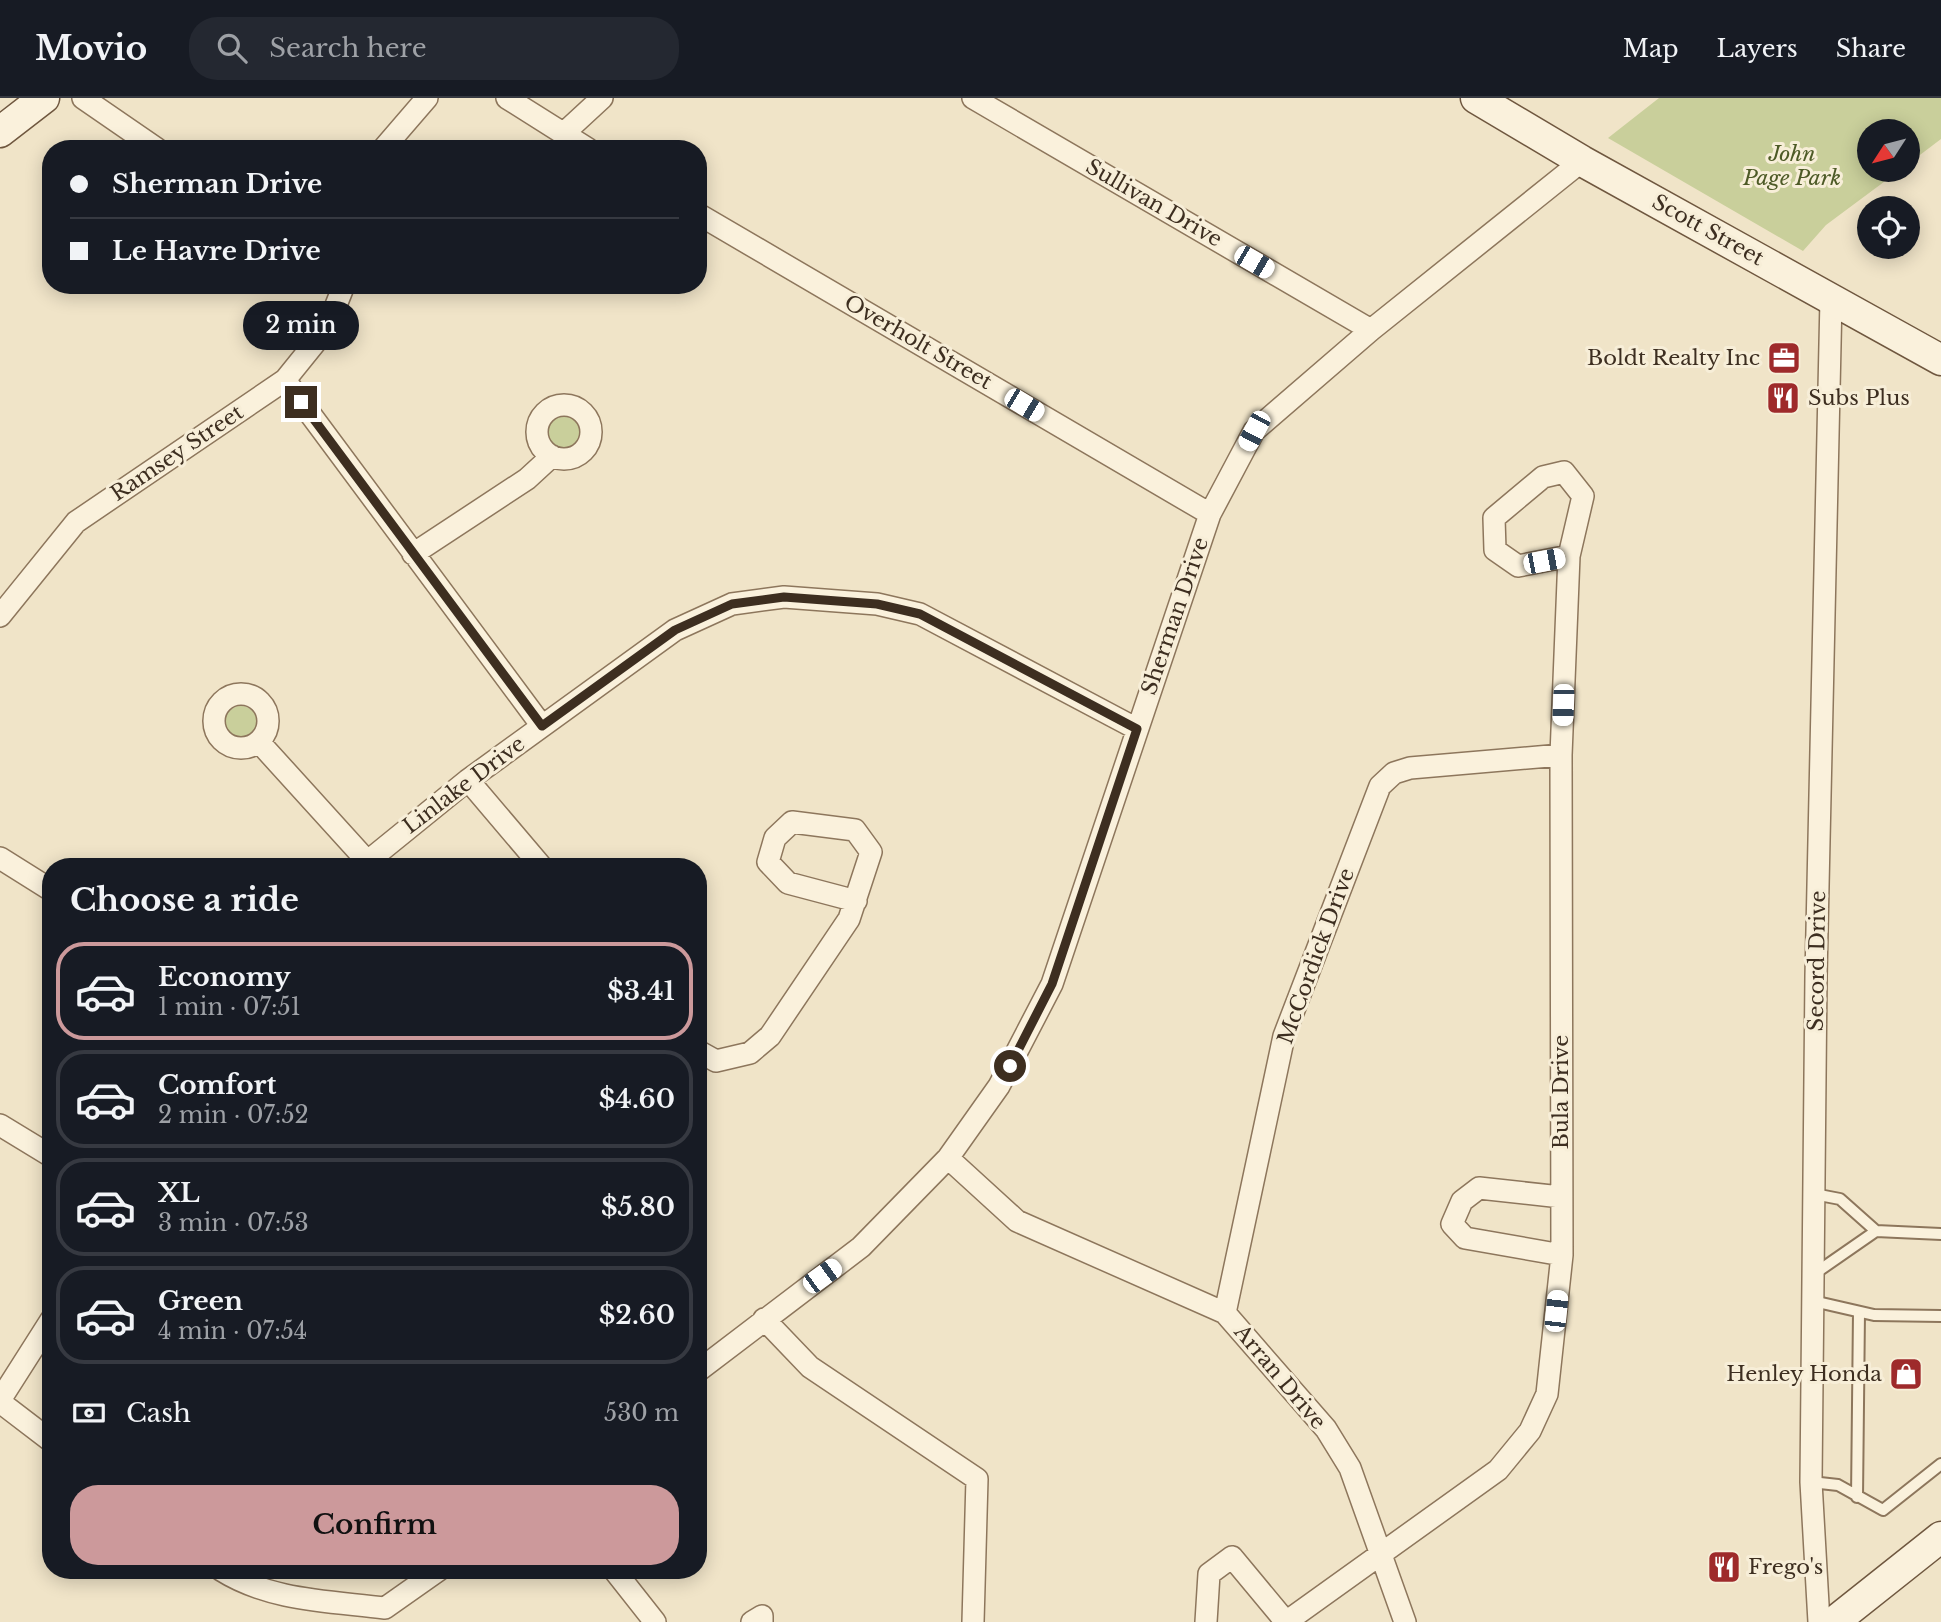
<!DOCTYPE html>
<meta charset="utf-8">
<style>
:root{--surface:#171b24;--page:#242831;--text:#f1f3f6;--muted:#9ea1a6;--line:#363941;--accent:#cc999b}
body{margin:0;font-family:"Libre Baskerville",serif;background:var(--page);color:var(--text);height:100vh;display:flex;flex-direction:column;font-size:26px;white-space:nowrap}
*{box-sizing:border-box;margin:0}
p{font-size:23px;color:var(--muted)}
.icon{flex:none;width:38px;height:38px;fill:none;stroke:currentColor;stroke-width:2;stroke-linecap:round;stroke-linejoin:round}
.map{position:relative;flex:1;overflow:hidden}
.sheet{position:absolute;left:42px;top:760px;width:665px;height:721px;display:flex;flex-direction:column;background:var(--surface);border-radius:28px;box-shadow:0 4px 18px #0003}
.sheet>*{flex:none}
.top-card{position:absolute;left:42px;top:42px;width:665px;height:154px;border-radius:28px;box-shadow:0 4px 18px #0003;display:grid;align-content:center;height:154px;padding:0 28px;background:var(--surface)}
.needle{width:46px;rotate:234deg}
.fabs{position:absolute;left:1857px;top:21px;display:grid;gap:14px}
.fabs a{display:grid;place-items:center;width:63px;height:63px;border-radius:50%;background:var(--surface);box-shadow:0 4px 18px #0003;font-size:35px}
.end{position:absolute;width:32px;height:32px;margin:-16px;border:9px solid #3d2e20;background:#fff;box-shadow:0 0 0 4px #fff}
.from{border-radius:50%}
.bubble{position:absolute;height:49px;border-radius:24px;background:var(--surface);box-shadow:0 4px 18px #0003;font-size:23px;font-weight:600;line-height:49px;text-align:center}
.car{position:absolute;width:21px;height:42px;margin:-21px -10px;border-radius:9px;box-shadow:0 0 5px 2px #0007;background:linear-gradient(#fff 24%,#345 0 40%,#fff 0 76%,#345 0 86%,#fff 0)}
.top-card b{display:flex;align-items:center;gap:24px;height:66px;font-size:26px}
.top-card b+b{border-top:2px solid var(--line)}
.top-card i{width:18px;height:18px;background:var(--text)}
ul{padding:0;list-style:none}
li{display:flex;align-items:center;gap:21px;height:98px;margin:0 14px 10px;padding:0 14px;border:4px solid var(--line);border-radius:28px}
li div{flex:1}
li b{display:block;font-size:26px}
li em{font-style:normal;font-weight:600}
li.current{border-color:var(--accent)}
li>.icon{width:63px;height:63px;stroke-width:1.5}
h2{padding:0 28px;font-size:32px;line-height:84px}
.pay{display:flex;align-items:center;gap:18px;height:77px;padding:0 28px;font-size:26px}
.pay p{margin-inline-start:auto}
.primary-button{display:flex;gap:14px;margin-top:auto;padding:14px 28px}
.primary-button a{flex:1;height:80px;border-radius:28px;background:var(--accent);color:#111;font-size:28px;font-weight:600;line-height:80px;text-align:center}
header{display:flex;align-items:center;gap:42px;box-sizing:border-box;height:98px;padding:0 35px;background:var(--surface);border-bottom:2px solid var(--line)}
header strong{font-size:33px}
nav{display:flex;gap:38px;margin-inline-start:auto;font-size:24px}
.search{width:490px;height:63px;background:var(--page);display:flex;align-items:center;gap:18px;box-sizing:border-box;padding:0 24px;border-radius:28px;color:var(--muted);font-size:26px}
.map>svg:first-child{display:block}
.green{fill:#c9cf9b}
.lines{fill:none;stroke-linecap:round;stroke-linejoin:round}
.lane-casing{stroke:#8d765c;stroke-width:14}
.street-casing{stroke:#8d765c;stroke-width:24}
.secondary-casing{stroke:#6f573f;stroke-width:33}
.lane{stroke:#faf1dc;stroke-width:10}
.street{stroke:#faf1dc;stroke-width:21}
.secondary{stroke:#faf1dc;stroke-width:30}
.route{stroke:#3d2e20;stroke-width:9}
.labels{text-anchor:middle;stroke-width:6;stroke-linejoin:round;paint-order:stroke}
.park-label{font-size:21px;font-style:italic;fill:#4d5a26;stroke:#f7eed8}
.street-label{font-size:21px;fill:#3d2e20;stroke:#f7eed8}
.poi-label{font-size:21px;fill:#3d2e20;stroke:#f7eed8;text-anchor:end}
</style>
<header>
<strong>Movio</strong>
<div class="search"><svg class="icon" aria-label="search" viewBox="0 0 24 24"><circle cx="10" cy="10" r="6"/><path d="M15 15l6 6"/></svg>Search here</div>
<nav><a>Map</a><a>Layers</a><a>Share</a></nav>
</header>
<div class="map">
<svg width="1941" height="1524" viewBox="0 0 1941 1524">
<rect width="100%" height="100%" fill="#f0e4c8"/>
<path class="green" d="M1659,0h282v41l-33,25v-33h-39v39h31l-74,55 -23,26 -195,-113z
M548 334a16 16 0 1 1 32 0a16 16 0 1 1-32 0Z
M225 624a16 16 0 1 1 32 0a16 16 0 1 1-32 0Z"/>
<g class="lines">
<defs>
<path id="lane" d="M1814,1096l26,5 36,32
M1814,1176l62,-43 65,3
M1813,1203l61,14 67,1
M1811,1384l27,3 45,25 58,-46
M1857,1399l2,-185"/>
<path id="street" d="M83,0l74,51
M507,0l81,51
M973,0l398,232
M563,36l39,-36
M383,51l44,-51
M698,116l512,300
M285,282l257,346
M537 334a27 27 0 1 1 54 0a27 27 0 1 1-54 0Z
M413,456l114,-75 25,-23
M0,518l76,-94 209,-142 42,-52 17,-43
M214 623a27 27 0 1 1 54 0a27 27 0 1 1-54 0Z
M259,644l108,119
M468,682l73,86
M0,760l51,32
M362,768l106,-86 207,-150 57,-26 52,-7 93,7 43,10 217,115
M698,953l18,10 34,-8 20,-17 79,-117 22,-67 -16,-22 -63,-8 -17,16 -7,24 20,21 68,18
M0,1027l51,31
M948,1060l69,63 208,92 101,116 24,39 55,154
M1561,1099l-82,-9 -17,13 -10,23 13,14 97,17
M1225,1215l59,-277 96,-250 14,-13 16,-5 151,-13
M764,1221l46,48 167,112 -4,143
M698,1273l163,-124 87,-89 51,-72 53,-102 158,-470 44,-83 117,-101 211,-169
M0,1302l51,-80
M0,1304l51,39
M221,1472c49,31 108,31 164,38l54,-38
M614,1472l41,52
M752,1524l10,-6v6
M1206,1524l3,-48 23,-17 54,65
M1286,1524l212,-152 32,-39 17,-37 15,-139 -1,-500 8,-199 14,-60 -19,-24 -21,5 -49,41 1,32 23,16 51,-10
M1819,1524l-8,-140 5,-506 15,-677"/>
<path id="secondary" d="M1476,0l106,63 359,199
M0,34l44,-34
M1834,1524l107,-85"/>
</defs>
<use href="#lane" class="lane-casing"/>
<use href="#street" class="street-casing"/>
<use href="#secondary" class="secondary-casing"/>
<use href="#lane" class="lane"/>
<use href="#street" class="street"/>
<use href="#secondary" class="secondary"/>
</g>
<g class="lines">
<path class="route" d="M301,304l241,324 133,-96 57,-26 52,-7 93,7 43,10 217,115 -85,255 -42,82"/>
</g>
<defs>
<symbol id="office-square" viewBox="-11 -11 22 22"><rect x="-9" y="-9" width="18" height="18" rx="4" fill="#9e2a2b" stroke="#f7eed8"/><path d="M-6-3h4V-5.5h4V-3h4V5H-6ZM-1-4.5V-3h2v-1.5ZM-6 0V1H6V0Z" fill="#fff"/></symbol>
<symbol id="restaurant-square" viewBox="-11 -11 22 22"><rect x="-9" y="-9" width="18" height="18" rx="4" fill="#9e2a2b" stroke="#f7eed8"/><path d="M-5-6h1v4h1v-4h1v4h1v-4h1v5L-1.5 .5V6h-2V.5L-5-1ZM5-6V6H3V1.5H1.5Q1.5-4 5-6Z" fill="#fff"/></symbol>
<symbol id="shop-square" viewBox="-11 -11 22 22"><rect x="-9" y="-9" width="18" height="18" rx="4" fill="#9e2a2b" stroke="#f7eed8"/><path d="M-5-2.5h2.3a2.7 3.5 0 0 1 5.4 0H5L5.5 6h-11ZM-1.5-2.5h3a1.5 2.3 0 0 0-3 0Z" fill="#fff"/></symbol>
</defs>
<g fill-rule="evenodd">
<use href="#office-square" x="1765" y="241" width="38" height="38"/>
<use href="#restaurant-square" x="1764" y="281" width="38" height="38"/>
<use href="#shop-square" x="1887" y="1257" width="38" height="38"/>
<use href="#restaurant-square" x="1705" y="1450" width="38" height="38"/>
</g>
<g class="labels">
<g class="park-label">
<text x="1792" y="63">John<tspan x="1792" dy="24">Page Park</tspan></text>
</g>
<g class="street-label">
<text transform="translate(1154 105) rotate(30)" y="7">Sullivan Drive</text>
<text transform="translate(1708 132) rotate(29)" y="7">Scott Street</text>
<text transform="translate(918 244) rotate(30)" y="7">Overholt Street</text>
<text transform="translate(177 355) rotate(-34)" y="7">Ramsey Street</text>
<text transform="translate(1175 518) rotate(-71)" y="7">Sherman Drive</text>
<text transform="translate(464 687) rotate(-37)" y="7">Linlake Drive</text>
<text transform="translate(1316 858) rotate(-70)" y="7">McCordick Drive</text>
<text transform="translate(1817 863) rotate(-89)" y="7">Secord Drive</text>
<text transform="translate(1561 994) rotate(-90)" y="7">Bula Drive</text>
<text transform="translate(1280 1279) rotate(50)" y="7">Arran Drive</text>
</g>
<g class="poi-label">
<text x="1760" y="267">Boldt Realty Inc</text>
<text x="1808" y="307" text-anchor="start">Subs Plus</text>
<text x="1882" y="1283">Henley Honda</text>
<text x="1748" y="1476" text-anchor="start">Frego's</text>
</g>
</g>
</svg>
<div class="fabs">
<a><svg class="needle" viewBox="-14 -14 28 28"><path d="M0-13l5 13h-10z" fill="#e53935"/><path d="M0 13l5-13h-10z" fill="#9ea1a6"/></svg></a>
<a><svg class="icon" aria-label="locate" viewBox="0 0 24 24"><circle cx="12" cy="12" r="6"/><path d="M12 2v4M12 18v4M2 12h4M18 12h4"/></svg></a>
</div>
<i class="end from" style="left:1010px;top:968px"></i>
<i class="end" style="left:301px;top:304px"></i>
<div class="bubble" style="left:243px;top:203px;width:116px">2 min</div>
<i class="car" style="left:1254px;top:164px;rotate:120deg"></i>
<i class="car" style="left:1024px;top:307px;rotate:121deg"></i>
<i class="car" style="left:1254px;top:333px;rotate:208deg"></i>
<i class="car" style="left:1544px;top:463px;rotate:79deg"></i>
<i class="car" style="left:1563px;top:607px;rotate:182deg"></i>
<i class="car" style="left:822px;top:1178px;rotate:54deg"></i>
<i class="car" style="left:1556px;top:1213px;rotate:6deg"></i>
<div class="top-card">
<b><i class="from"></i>Sherman Drive</b>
<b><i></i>Le Havre Drive</b>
</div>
<section class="sheet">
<h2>Choose a ride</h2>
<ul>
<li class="current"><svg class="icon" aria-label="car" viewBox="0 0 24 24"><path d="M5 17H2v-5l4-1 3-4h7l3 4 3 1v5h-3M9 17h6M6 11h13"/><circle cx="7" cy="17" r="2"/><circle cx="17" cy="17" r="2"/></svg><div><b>Economy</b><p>1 min · 07:51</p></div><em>$3.41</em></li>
<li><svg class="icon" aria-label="car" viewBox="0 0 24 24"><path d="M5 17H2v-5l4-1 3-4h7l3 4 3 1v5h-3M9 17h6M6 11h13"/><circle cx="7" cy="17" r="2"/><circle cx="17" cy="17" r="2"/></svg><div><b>Comfort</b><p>2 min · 07:52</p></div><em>$4.60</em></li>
<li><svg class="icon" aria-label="car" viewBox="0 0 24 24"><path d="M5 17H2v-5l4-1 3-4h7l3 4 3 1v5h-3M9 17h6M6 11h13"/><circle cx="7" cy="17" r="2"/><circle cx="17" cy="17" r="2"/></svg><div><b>XL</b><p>3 min · 07:53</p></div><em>$5.80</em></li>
<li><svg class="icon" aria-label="car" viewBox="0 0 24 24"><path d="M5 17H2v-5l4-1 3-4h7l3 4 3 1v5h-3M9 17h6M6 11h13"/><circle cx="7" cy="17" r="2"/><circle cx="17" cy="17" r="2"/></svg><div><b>Green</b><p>4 min · 07:54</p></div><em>$2.60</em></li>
</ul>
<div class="pay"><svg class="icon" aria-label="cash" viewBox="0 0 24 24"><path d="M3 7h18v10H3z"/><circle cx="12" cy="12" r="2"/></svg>Cash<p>530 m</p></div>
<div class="primary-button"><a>Confirm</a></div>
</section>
</div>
